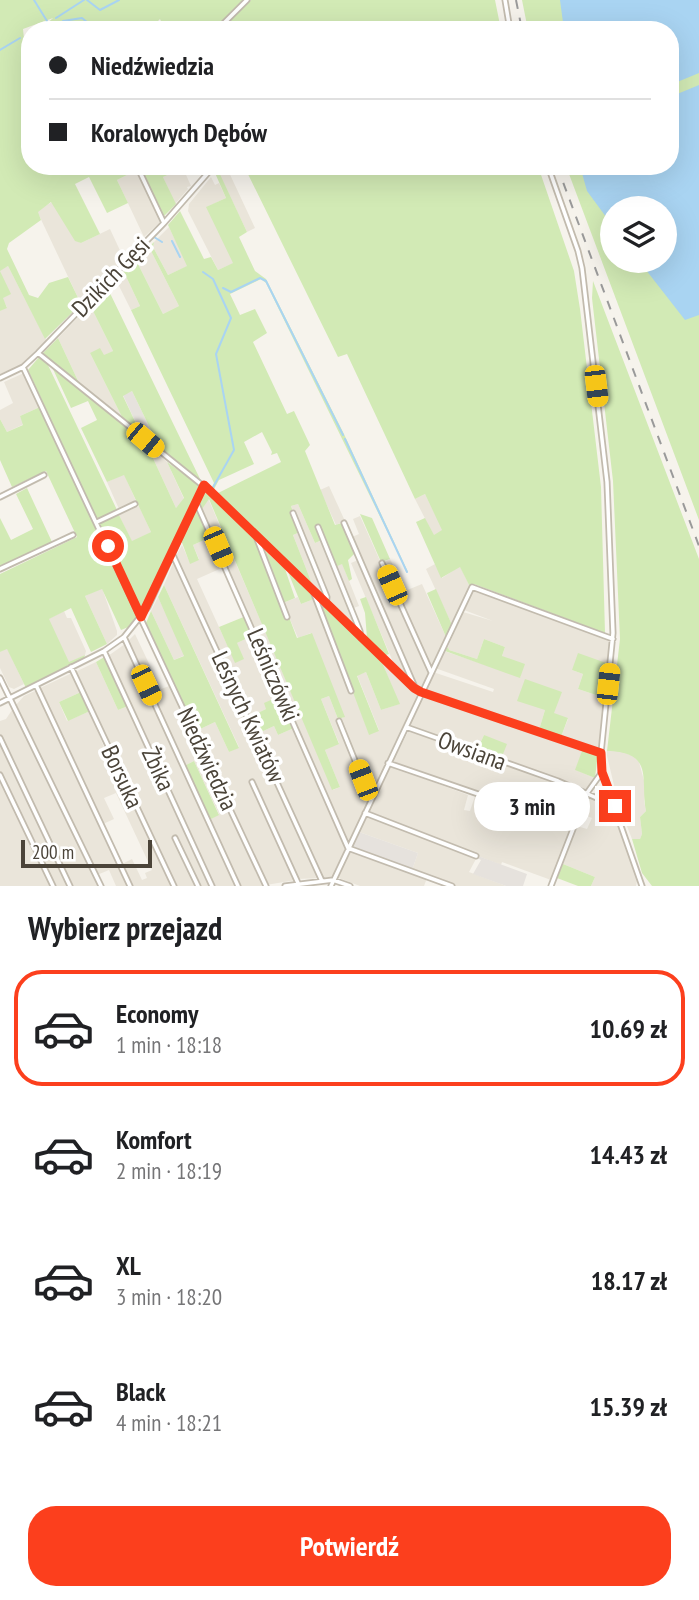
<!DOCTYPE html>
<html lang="pl">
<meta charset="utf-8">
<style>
:root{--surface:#fff;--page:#f2f2f2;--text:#202124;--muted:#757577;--line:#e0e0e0;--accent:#fc3f1d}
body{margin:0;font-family:"PT Sans Narrow",sans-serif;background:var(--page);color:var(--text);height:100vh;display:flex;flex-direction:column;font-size:26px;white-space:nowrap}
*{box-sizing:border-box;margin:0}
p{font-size:23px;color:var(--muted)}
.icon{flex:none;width:38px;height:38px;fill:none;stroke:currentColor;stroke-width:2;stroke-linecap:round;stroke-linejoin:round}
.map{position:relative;height:886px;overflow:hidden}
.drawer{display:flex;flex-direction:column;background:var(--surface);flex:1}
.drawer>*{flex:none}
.top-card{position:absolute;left:21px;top:21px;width:658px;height:154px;border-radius:28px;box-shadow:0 7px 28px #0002;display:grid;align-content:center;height:154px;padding:0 28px;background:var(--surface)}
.tools{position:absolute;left:600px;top:196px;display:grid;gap:14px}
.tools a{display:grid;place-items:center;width:77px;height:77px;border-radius:50%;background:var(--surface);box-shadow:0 7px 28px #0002;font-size:35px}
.scale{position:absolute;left:21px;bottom:18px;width:131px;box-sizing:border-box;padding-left:7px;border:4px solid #4b4439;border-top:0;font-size:19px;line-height:24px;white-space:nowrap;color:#4b4439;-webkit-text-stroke:5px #fff;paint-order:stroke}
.end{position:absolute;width:32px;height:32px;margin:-16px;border:9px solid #fc3f1d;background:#fff;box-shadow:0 0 0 4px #fff}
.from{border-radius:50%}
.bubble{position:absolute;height:49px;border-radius:24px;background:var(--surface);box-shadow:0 7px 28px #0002;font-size:23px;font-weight:800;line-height:49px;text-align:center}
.car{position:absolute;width:21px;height:42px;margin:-21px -10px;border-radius:9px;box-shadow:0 0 5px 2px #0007;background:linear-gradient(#f5c518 24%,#345 0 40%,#f5c518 0 76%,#345 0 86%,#f5c518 0)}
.top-card b{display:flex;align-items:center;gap:24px;height:66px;font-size:26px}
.top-card b+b{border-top:2px solid var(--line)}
.top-card i{width:18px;height:18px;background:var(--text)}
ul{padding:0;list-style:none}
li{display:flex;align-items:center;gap:21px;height:116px;margin:0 14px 10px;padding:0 14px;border:4px solid transparent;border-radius:28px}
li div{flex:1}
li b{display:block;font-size:26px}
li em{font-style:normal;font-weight:800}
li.active{border-color:var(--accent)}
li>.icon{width:63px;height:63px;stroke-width:1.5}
h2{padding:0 28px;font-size:32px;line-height:84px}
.cta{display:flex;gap:14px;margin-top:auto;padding:14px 28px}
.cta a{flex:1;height:80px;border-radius:28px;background:var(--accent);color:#fff;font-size:28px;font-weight:800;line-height:80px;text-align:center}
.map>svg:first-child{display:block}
.residential{fill:#eae5da}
.industrial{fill:#e6e2dd}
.green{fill:#d2eab5;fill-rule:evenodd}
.water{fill:#a9d4f2}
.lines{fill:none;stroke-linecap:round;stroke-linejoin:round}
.stream{stroke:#a9d4f2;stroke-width:2}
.street-casing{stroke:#c2bbae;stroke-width:7}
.street{stroke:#fff;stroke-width:3.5}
.rail{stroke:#9a9a9a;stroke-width:2;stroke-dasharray:9 9;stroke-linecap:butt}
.route{stroke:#fc3f1d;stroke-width:9}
.labels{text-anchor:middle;stroke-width:7;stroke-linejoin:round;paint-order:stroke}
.street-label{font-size:24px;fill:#4b4439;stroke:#fff}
</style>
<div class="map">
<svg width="699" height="886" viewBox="0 0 699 886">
<rect width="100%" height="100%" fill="#f6f3ec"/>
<path class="residential" d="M226,166l29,62 -8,4 -31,-65z
M183,168l8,18 -4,1 1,2 -13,15 -12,-27z
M137,170l25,50 -18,17 -27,-57z
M211,177l4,8 4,-2 7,15 -19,9 27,56 -16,7 -30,-59 1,-7z
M52,202l23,38 6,3 29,-14 14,30 -43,45 -44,-93z
M169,227l19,39 -20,9 -15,-28 1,-5z
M148,245l31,61 -16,8 -28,-56z
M8,266l38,74 -25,25 -21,9v-63l7,-4 -5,-9 -2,-28z
M123,270l17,36 -9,4 -16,-32z
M90,305l23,46 -10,5 -13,-3 32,64 -43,-34 -21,-45z
M24,373l16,34 -20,9 4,8 -17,8 -7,-13v-9l13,-7 -9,-21z
M146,443l21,19 17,37 -8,9z
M124,474l12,27 -17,8 -12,-27z
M329,486l16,35 -9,4 -16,-35z
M425,494l18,36 -9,6 -19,-37z
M208,498l125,292 7,-3 -15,-37 14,-7 -18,-44 8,-3 40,103 -21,44 -146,-334z
M298,504l17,39 7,-3 37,92 -27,-24 -41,-102z
M139,506l12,26 -19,10 -13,-27z
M360,516l70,157 -9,15 -5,-1 -64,-150 7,-3 -6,-15z
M300,532l26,65 -3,1 -9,-9 -21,-54z
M211,537l13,30 -27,12 38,83 2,-19 17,-8 26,61 -14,13 -17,8 -73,-161 6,-11 8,18 9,-4 -6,-14z
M390,559l15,32 17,-7 24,53 -15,33 -48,-108z
M358,560l54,124 -16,-15 -45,-106z
M174,561l146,317 -22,1 -47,-101 45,102 -30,5 -70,-154 19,-9 14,30 10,-5 -75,-162z
M342,563l17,43 -8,3 -16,-42z
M435,564l7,14 18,-12 10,21 -18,38 -26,-56z
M102,588l15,43v4l-10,9 -22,-48z
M472,590l139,50 -2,24 -37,6 11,4 -5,15 27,9 -7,52 -37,-13 7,-18 -23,-9 -6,20 -113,-39 7,-19 60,20 1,-3 -59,-21 9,-17 77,26 -19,-21 3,-9 -21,-8 -7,20 -28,-9 -1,-3 15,-35 30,9 -29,-11z
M158,597l27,58 -11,5 -23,-49z
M298,597l3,7 13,-5 36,95 4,-1 15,41 10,-4 -22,-55 9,-3 15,38 18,-6 -18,-44 37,34 -48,103 -30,-78 4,-2 -33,-84 -13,5 -15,-35z
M64,611l3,7h4l15,33 -1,4 -16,8 -21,-44z
M135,634l26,55 11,-4 92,201h-25l-30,-66 10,-6 -25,-53 -10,5 -57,-124z
M125,644l112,242h-24l-105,-230z
M7,648l17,36 -10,5 -5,-2 -9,-19v-16z
M96,662l22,48 10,-4 82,180h-35l-100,-214z
M72,673l9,19 -22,10 8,19 23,-10 15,39 4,1 63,135h-40l-10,-22 10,-5 10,21 5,-2 -2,-5 7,-3 -36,-77 -12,5 10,21 -11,5 -63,-136z
M37,690l92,196h-13l-7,-16 -12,5 -66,-138 -15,-32 8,-9z
M424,695l159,53 -7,22 19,8 -9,13 -85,-32 -17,-24 -7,15 -68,-25z
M14,707l86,179h-28l-28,-58 -44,-92v-15l6,-2z
M274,726l4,9 16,-7 52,119 -13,30 -10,1 -66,-144z
M409,730l176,63 -12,31 -181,-61z
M0,742l12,27 57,117h-14l-55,-114z
M607,751h14l12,5 6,6 7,26 -2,13 2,10 -6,6 2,17 -2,5h-8l-13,-33 -12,-50z
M390,766l78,29 -4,15 6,1 5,-15 97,32 -21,52 -49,-18 -1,3 -23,-9 -108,-42 -2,-2z
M0,778l52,108h-52z
M590,797l21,10 2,3 22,63 2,8 -1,5h-45l4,-9 -32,-13 14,-38 10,3 5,-11 -10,-4z
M366,816l111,41 -8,15 37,14h-50l-44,-16 6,-17 -59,-21z
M351,851l76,27 -3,8h-64l-24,-9z"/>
<path class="industrial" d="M132,391l29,60 -20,-17 -18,-39z
M359,832l59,21 -6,17 -60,-22z
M478,856l49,18 -4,12h-17l-33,-12 8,-14 -4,-2z"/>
<path class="green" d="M0,0h243l-30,30h-48l-5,-11 -6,6 2,5h-116l13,-12 -30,11 1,10 6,-4v107l-4,4 4,20h106l1,4 -20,10 11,23 -21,10 -18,-36 -14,7 25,50 -19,9 -6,-2 -24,-39 -13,10 3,8 -32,23 -2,6 22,46 9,3 11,-15 19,-6 13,27 -36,35 -37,-73 -8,5 11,23 -8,4 4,10 -7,3z
M251,0h244l6,30h-281z
M522,0h177v520l-133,-354h104v-136h-142zM612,208h53v53h-53z
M139,166l44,2 -20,9 13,27 -13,13z
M244,166h294l36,105 6,38 21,178 4,146 -131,-49 -4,3 -10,-20 -19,11 -25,-56 9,-4 9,17 8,-5 -17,-36 -10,5 -68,-145 -9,3z
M218,170l29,62 -8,5 16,34 11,8 78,155 64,138h-1l-141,-289 -5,-4 -31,15 10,21 15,-6 12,24 -14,9 34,72 7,-3 16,34 -5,6 30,74 7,-2 13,30 -7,7 4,19 -3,2 -7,-17 -7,3 -13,-27 -7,3 -17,-39 -7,2 9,26 -7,3 21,54 -98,-95 65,-32 -4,-9 -6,2 1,-3 -10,-20 -18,10 10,22 -35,16 -6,11 -2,-2 3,-6 -83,-173 9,-4 -17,-36 12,-12 28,56 16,-8 -30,-59 5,-5 -1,5 15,28 19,-9 -19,-41 12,-14 24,48 7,-2 7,13 15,-7 -27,-56 20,-9 -11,-25z
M593,281l106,278v327h-47l-10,-13 -10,-34h8l2,-5 -2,-17 6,-6c-6,-31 9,-59 -39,-60l13,-112 -7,-158 -21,-183z
M107,287l94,194 -40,-30 -29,-60 -9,5 18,38 -19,-17 -32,-64 10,-5 4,7 9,-4 -23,-46z
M58,338l21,45 -37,-29z
M40,356l7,7 70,147 -18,9 -3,-2 -68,-147z
M52,367l94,76 30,65 8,-10 -17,-36 32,23 -19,48 -21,46 -19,33 -41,-87 2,-3 18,-7 13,26 19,-9 -27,-57 -17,7 -26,-54 16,-8 -9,-19 -17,7z
M40,407l100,209 -9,10 -10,4 -19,-41 -17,7 22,48 -16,8 -20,-44 -22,11 20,43 16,-7 -1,3 -58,30 -19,-39 -7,3v-78l77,-37 -31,-66 -34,16 -12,-27v-41l7,13 16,-7 -3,-9z
M27,488l25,54 -52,24v-48l11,22 22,-11 -17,-35z
M209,491l45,47 32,80 3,-1 8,21 15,-5 33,84 -7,2 -9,-23 -8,3 18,45 -14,6 15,37 -8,3 -123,-291 -7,10 -3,-6 2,-8z
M197,507l14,30 -18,8 6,15 -9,4 -9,-24z
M360,514l12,4 18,41 -9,3z
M262,548l23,21 10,29 -12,5z
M288,572l23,18 3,9 -13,5z
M164,585l75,163 -10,4 -14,-30 -19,9 -50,-108 5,-12 23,49 10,-4 -26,-59z
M436,589l16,36 -6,12 -19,-44z
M366,597l23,57 -6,2 -16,-18 -2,-25 -5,-14z
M318,599l63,61 19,44 -19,6 -15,-38 -9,4 22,55 -10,4z
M246,616l8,19 -17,8 7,16 -9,4 -16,-36z
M484,639l21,8 -3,9 23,8 -5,14 -75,-27 3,-4 1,3 28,9z
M578,653l31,11 -4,34 -27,-9 5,-15 -11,-4z
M106,656l22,50 -10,4 -22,-48z
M525,679l37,13 -8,21 14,5 -7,19 -22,-7 6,-20 -28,-9z
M81,692l9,19 -22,10 -9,-19z
M280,696l14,32 -16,7 -4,-9 -17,8 -8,-17 17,-8 -2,-6z
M484,735l23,9 -6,15 -24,-9z
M583,748l15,5 -3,25 -20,-8z
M194,761l25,54 -10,5 -25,-54z
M563,864l32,13 -4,9h-13l-21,-8z"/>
<path class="water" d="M560,0h139v73l-29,12v-55h-106z
M699,85v230l-14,5 -46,-59h26v-53h-53v17l-25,-34 -7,-25h90v-69z"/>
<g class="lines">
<path class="stream" d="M34,0l13,21
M87,0l13,10 19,-10
M56,18l28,-18
M63,21l19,-3 6,5 -1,7
M0,50l20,-12
M151,239l3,-2 8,5
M172,241l8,16
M203,272l10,7 18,39 -15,36 18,96 -22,39
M223,288l8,4 29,-14 6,3 77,154
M345,439l62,133"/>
<defs>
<path id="street" d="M505,0l5,30
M217,30l30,-30
M137,166l27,57
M548,166l30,85 4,17 25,214 6,151 -12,120 1,19 40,114
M38,353l174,140 202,195 7,4 180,61
M23,367l243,519
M0,378l23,-11 15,-14 126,-130 50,-57
M0,497l44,-22
M196,502l152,346
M293,513l34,84 -1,8
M97,522l38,-18
M344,523l70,162
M318,527l42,104 1,7
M257,539l30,78
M172,553l150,328
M382,563l49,109
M0,569l73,-34
M314,594l37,97
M124,637l114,249
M104,651l108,235
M71,667l103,219
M0,678l101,208
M36,685l94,201
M0,703l104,-52 20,-14 24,-30 56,-122
M339,721l32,79
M406,727l152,54 57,25
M0,738l70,148
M388,763l186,64
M0,775l53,111
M252,782l46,101
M365,813l111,43
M175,838l23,48
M348,848l104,38
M285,886l48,-6 17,6
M331,886l141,-299 141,52
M551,886l36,-93 15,-21"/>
</defs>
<use href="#street" class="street-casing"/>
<use href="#street" class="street"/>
<path class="rail" d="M516,0l6,30
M557,166l142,380"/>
</g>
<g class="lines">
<path class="route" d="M108,546l33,71 63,-132 210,203 7,4 180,61 1,19 13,34"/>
</g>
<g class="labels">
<g class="street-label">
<text transform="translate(111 277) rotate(-46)" y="8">Dzikich Gęsi</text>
<text transform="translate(273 675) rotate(67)" y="8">Leśniczówki</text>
<text transform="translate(248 717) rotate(65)" y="8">Leśnych Kwiatów</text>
<text transform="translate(472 751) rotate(20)" y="8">Owsiana</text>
<text transform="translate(207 759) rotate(65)" y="8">Niedźwiedzia</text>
<text transform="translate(158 769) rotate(65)" y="8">Żbika</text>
<text transform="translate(122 777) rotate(65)" y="8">Borsuka</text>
</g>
</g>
</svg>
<div class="tools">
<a><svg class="icon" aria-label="layers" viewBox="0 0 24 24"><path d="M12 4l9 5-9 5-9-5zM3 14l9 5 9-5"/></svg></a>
</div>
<div class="scale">200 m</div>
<i class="end from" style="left:108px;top:546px"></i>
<i class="end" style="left:615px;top:806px"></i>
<div class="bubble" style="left:474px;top:782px;width:116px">3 min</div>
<i class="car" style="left:596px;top:386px;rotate:173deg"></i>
<i class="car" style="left:145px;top:440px;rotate:130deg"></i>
<i class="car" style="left:218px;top:547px;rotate:157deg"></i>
<i class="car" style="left:392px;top:585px;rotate:336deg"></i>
<i class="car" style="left:608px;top:684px;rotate:6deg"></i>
<i class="car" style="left:146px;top:685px;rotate:155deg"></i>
<i class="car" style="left:363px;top:780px;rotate:339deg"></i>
<div class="top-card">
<b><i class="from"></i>Niedźwiedzia</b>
<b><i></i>Koralowych Dębów</b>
</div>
</div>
<section class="drawer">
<h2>Wybierz przejazd</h2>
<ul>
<li class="active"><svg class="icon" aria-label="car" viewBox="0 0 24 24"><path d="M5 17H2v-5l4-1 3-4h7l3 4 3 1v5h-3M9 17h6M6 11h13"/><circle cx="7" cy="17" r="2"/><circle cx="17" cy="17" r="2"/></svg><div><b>Economy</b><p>1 min · 18:18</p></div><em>10.69 zł</em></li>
<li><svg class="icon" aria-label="car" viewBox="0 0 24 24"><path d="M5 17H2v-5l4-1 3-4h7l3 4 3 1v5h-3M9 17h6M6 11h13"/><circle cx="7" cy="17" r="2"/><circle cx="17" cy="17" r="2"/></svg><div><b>Komfort</b><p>2 min · 18:19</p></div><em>14.43 zł</em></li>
<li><svg class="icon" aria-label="car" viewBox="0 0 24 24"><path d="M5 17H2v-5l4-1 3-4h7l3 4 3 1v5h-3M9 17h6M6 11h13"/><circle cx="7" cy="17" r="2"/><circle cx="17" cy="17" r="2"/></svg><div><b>XL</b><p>3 min · 18:20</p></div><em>18.17 zł</em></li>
<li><svg class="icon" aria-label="car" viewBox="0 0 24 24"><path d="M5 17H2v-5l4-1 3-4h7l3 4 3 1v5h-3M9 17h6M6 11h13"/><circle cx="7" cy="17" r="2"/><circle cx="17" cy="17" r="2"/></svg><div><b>Black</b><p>4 min · 18:21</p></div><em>15.39 zł</em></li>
</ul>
<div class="cta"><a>Potwierdź</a></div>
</section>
